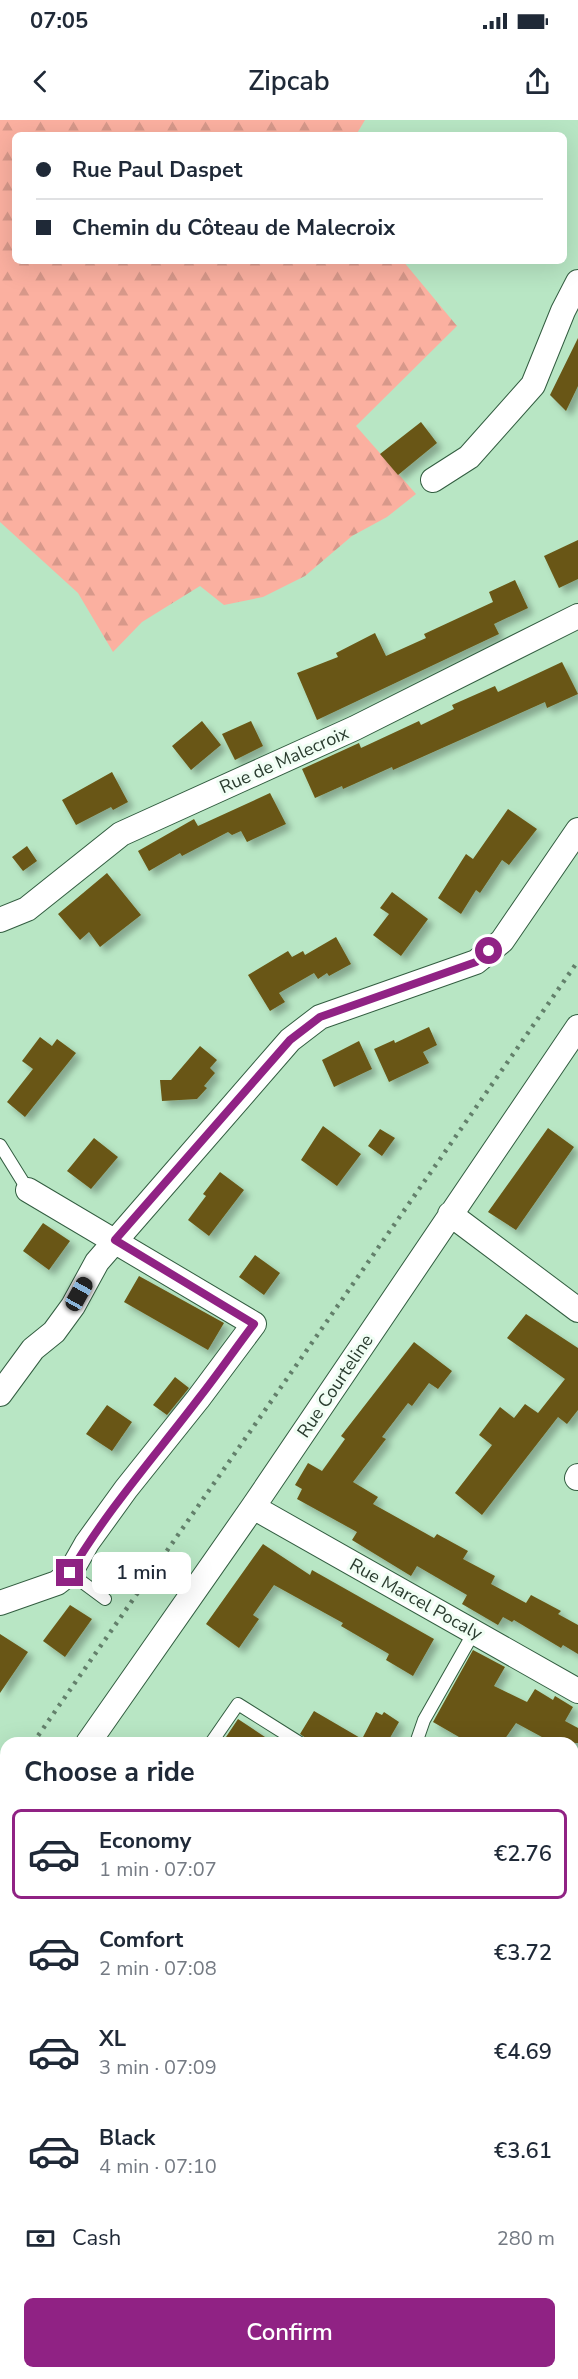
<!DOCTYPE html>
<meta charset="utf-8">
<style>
:root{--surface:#fff;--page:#f6f6f7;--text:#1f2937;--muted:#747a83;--line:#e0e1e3;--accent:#902284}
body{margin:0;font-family:"Nunito Sans",sans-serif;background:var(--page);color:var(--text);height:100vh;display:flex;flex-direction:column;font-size:22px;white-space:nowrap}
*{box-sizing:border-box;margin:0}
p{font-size:20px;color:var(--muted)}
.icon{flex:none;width:33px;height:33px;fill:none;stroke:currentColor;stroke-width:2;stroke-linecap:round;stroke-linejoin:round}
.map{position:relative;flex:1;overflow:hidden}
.sheet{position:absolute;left:0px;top:1617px;width:579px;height:642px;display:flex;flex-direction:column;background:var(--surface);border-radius:18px 18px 0 0;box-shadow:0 6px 24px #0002}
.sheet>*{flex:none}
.banner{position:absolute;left:12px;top:12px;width:555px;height:132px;border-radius:9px;box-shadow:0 6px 24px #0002;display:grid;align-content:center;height:132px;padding:0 24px;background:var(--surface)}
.end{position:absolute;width:27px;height:27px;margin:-14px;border:8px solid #902284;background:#fff;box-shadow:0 0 0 3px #fff}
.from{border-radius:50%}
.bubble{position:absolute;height:42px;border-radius:9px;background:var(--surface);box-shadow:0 6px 24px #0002;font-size:20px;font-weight:600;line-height:42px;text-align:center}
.car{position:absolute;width:18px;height:36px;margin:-18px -9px;border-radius:8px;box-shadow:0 0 4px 2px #0007;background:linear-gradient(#222 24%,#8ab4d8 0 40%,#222 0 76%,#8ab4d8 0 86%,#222 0)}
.banner b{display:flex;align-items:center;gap:21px;height:57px;font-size:22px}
.banner b+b{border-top:2px solid var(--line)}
.banner i{width:15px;height:15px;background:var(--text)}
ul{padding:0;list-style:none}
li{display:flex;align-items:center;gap:18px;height:90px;margin:0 12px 9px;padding:0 12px;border:3px solid transparent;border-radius:9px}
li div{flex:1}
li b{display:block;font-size:22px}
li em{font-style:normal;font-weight:600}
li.selected{border-color:var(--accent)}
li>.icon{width:54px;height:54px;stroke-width:1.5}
h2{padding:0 24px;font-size:27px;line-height:72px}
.pay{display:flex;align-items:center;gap:15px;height:66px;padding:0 24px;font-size:22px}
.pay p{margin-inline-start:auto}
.action{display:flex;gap:12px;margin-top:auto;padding:12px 24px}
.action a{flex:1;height:69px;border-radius:9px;background:var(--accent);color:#fff;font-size:24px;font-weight:600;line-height:69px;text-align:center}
.status{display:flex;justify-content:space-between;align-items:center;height:42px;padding:0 30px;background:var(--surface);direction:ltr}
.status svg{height:16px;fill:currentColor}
header{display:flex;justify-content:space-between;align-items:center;height:78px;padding:0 24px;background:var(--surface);font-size:27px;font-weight:600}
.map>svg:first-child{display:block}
.built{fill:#a6dbb5}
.forest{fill:url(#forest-firs)}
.park{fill:#fbb0a0}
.building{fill:#695714;filter:url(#shadow)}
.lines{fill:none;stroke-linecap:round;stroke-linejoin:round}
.service-casing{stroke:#325d40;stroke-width:14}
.minor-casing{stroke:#325d40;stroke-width:26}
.service{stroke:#fff;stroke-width:12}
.minor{stroke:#fff;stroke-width:24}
.rail{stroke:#63806b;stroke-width:4.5;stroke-dasharray:3 6;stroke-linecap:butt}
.route{stroke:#902284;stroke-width:8}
.labels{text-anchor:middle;stroke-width:6;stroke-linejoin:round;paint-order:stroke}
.street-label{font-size:18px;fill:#2a3c2f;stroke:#f0fef4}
</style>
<div class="status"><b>07:05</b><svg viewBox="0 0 49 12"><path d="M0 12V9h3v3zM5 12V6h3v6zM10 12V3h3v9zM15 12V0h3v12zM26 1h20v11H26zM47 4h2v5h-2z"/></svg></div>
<header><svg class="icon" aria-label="back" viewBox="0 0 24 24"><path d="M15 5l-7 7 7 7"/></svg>Zipcab<svg class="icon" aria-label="share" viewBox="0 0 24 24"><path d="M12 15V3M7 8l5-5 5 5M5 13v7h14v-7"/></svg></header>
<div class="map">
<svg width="578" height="2259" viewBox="0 0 578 2259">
<defs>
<pattern id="forest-firs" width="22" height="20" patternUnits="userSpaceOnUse" patternTransform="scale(1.5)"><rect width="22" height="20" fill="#fbb0a0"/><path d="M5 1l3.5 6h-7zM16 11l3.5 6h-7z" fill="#d7988a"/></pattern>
<filter id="shadow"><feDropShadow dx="5.5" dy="5.5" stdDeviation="3" flood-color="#0004"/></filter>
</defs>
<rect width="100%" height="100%" fill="#b8e6c4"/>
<path class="built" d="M573,1724l5,3v416l-5,7z"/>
<path class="forest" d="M0,0h365l-9,15h-341v126h388l54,65 -101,100 60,68 -29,23 -35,19 -47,40 -42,21 -39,8 -24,-19 -58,36 -29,30 -35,-59 -78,-71z"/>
<path class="park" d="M302,2253h238l-4,6h-238z"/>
<path class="building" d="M578,218v48l-12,25 -16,-16z
M421,302l16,21 -39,32 -18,-21z
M578,420v39l-19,9 -15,-32z
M515,460l13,28 -34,16 5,10 -182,86 -20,-47 41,-16 -2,-4 39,-20 11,23 40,-18 -2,-4 69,-32 -4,-10z
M562,542l16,32 -31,14 -2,-6 -152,68 -1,-3 -49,22 -1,-3 -27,12 -13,-29 57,-26 2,5 58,-27 2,4 33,-16 -2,-4 43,-19 3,6z
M202,601l19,24 -30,25 -19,-24z
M251,601l12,25 -28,14 -13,-26z
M112,652l16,30 -15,8 -2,-3 -35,18 -14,-25z
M270,673l16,31 -39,18 -6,-11 -9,4 -4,-3 -46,24 -2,-3 -31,18 -11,-20 56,-32 4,7z
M508,689l29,20 -28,36 -7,-5 -22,33 -4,-3 -15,24 -23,-16 28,-44 7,5z
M27,726l10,15 -14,10 -11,-14z
M107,753l34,42 -41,32 -11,-15 -9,8 -22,-26z
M392,772l36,27 -27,37 -28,-21 16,-21 -9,-6z
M336,817l15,27 -22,12 -2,-3 -9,6 -4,-6 -35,20 6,9 -15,9 -22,-36 40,-24 4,6 11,-6 2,4z
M429,907l8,18 -14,7 6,11 -40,19 -15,-33 20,-9 1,3z
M40,917l12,9 5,-7 19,14 -51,64 -18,-15 26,-33 -11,-8z
M359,921l13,28 -38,18 -12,-27z
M200,926l17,14 -7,8 5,5 -11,13 3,2 -10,11 -35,2 -2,-21h11z
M323,1006l38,28 -24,32 -36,-26z
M548,1008l26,19 -58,83 -28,-18z
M380,1009l15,9 -13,18 -14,-10z
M94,1018l24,19 -27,32 -24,-18z
M220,1052l24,18 -35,46 -21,-16 18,-24 -3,-2z
M43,1103l27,18 -21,29 -26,-19z
M255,1135l25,18 -16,22 -25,-18z
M139,1156l85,47 -16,27 -84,-48z
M526,1194l52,34v62l-11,14 -9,-7 -76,98 -27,-22 37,-48 -13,-10 21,-28 14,11 11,-14 13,9 27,-34 -58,-41z
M414,1222l38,29 -14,18 -9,-6 -17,23 -4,-3 -26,34 4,2 -33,43 25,15 -5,7 61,34 3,-4 31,17 -5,8 32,17 -4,8 35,19 5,-8 30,16 -3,3 20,11v29l-15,-9 -2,3 -47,-28 -2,2 -9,-5 -5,8 -36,-21 5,-9 -50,-29 -6,10 -59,-36 5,-8 -60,-33 5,-10 -7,-4 13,-22 14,8 23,-32 -4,-3z
M175,1257l14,11 -22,27 -14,-10z
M107,1285l25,17 -20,29 -26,-17z
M263,1424l47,31 2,-5 122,69 -21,37 -27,-16 3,-6 -48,-28 2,-3 -69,-38 -21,30 6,4 -20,29 -33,-24z
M70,1485l22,14 -27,38 -22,-16z
M0,1514l28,18 -28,41z
M473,1530l32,17 -11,19 33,16 8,-13 18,11 2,-4 18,11 -8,14 13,7v15h-25l-37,-20 -14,20h-46l3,-6 -26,-15z
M314,1591l48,28 14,-27 6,3 2,-3 15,10 -12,21h-79l-1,-4 -7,-5z
M238,1599l36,24h-52z"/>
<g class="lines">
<defs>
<path id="service" d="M0,1025l28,45
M70,1453l35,26
M211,1623l27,-39 62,39
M416,1623l8,-23 50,-88
M573,1714l5,3
M0,1928l6,-9
M0,1967l6,4"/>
<path id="minor" d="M433,360l36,-23 64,-72 30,-74 15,-29
M0,800l27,-11 94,-75 234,-106 223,-112
M450,1094l128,96
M0,1274l33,-45 21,-17 19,-26 24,-44 193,-222 30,-23 156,-55 26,-21 76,-111
M577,1358l1,-2
M253,1387l325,184
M0,1483l57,-20 13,-10 17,-30 39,-54 72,-90 56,-75 -226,-134
M88,1623l165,-236 325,-480
M0,1748l6,-8
M0,1824l6,4
M0,2127l6,4
M573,2210l5,3
M0,2214l6,-9
M573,2252l5,-8
M192,2253l9,6"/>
</defs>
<use href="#service" class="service-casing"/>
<use href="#minor" class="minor-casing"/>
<use href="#service" class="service"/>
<use href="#minor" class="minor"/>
<path class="rail" d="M33,1623l545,-782
M0,1670l6,-9"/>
</g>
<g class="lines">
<path class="route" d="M70,1453c37,-63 85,-117 129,-175 19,-24 36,-49 55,-74l-139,-84 175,-200 30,-23 156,-55 13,-11"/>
</g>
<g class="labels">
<g class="street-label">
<text transform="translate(284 640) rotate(-24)" y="6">Rue de Malecroix</text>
<text transform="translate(335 1266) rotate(-56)" y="6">Rue Courteline</text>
<text transform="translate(416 1479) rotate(29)" y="6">Rue Marcel Pocaly</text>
</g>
</g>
</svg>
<i class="end from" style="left:489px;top:831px"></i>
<i class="end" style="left:70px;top:1453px"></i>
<div class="bubble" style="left:92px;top:1432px;width:99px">1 min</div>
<i class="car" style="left:79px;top:1174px;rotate:29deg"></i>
<div class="banner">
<b><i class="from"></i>Rue Paul Daspet</b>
<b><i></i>Chemin du Côteau de Malecroix</b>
</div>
<section class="sheet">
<h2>Choose a ride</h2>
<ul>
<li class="selected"><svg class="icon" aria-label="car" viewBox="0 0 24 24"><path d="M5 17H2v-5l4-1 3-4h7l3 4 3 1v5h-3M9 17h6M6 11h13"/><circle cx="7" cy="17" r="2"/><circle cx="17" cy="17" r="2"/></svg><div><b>Economy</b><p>1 min · 07:07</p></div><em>€2.76</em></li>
<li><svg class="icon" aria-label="car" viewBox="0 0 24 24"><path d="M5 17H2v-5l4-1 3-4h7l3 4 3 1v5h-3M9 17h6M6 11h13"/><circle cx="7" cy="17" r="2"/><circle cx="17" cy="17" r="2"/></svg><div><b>Comfort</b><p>2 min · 07:08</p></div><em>€3.72</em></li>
<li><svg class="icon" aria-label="car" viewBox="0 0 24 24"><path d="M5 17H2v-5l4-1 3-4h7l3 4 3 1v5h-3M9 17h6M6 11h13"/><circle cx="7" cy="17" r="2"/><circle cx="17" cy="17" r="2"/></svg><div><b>XL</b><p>3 min · 07:09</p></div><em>€4.69</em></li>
<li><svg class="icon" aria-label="car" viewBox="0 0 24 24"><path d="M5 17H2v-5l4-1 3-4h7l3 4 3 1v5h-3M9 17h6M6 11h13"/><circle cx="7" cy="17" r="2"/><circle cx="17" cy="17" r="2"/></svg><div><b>Black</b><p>4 min · 07:10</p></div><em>€3.61</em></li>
</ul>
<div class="pay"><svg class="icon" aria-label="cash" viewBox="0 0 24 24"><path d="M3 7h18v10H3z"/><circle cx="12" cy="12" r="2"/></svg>Cash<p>280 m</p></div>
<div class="action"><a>Confirm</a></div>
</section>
</div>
